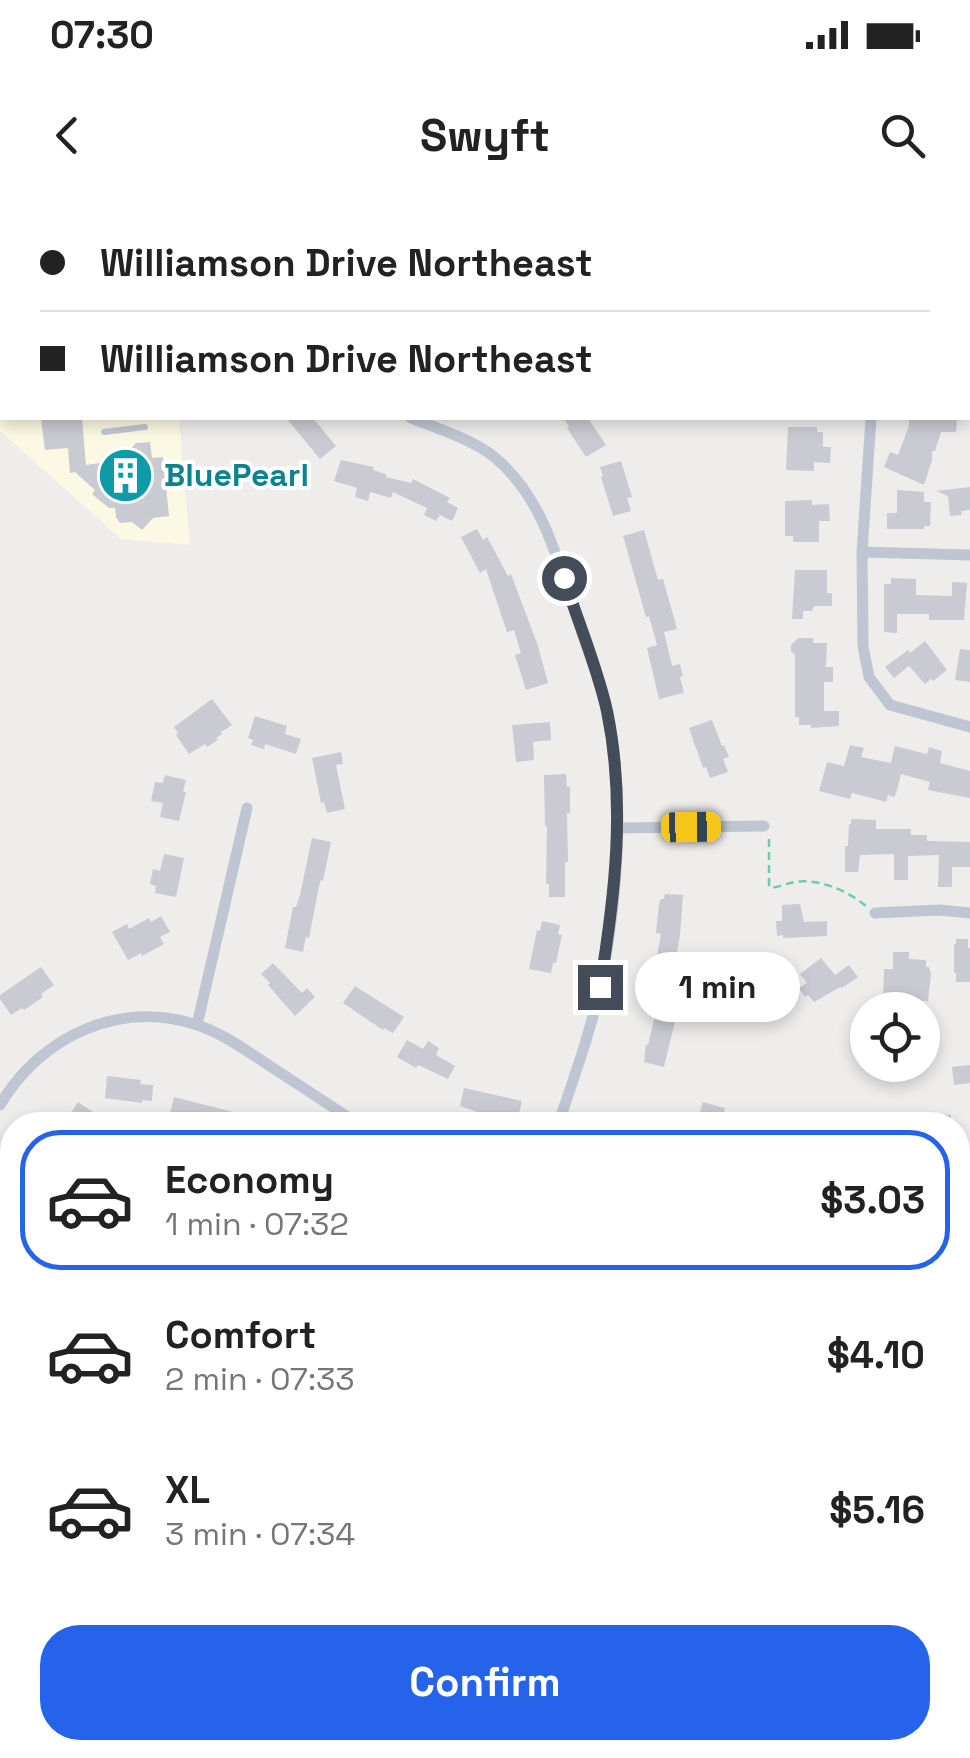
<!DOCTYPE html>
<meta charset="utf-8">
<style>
:root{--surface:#fff;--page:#f2f2f2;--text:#222;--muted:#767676;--line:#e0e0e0;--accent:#2563eb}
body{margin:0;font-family:"Space Grotesk",sans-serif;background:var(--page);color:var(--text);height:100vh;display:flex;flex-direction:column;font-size:38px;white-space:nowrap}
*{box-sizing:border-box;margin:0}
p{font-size:32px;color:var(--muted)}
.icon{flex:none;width:55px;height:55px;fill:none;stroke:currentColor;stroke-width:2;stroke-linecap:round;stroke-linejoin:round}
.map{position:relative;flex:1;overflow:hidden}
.drawer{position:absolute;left:0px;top:912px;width:970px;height:648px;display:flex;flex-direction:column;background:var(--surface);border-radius:40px 40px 0 0;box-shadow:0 5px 15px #0003}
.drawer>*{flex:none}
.hud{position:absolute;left:0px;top:0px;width:970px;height:220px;box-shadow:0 5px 15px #0003;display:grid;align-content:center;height:220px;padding:0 40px;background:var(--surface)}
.controls{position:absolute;left:850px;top:792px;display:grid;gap:20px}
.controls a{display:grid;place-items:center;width:90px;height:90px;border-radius:50%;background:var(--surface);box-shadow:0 5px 15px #0003;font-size:50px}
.end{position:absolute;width:45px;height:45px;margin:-22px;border:12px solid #454c59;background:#fff;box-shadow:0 0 0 5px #fff}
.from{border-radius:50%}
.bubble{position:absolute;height:70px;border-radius:35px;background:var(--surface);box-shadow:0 5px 15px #0003;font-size:32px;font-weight:700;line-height:70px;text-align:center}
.car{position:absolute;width:30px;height:60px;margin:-30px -15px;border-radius:12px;box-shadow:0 0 8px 2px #0007;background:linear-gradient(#f5c518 24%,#345 0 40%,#f5c518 0 76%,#345 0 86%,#f5c518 0)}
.hud b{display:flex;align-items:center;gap:35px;height:95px;font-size:38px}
.hud b+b{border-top:2px solid var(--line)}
.hud i{width:25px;height:25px;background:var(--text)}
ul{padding:18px 0 0;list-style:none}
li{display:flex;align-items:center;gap:30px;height:140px;margin:0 20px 15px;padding:0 20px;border:5px solid transparent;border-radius:40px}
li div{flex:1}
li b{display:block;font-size:38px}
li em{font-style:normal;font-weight:700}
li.on{border-color:var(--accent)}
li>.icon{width:90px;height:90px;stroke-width:1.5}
.cta{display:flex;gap:20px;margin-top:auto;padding:20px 40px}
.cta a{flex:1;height:115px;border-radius:40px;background:var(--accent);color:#fff;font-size:40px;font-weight:700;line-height:115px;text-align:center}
.status{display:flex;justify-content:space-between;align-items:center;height:70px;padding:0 50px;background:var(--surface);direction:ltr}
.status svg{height:28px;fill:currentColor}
header{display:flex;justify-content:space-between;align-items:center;height:130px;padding:0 40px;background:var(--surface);font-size:45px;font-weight:700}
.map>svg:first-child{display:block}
.commercial{fill:#fbf8e3}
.green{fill:#b9edd6}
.building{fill:#c9cad2}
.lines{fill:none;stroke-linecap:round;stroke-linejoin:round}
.path{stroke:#72caae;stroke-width:2.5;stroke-dasharray:8 5;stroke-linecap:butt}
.lane{stroke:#bfc5d1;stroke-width:6}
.street{stroke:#bfc5d1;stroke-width:11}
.primary{stroke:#abb6cb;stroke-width:18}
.route{stroke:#454c59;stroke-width:12}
.labels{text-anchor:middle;stroke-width:8;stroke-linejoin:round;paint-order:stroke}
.culture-label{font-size:32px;font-weight:bold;fill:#0d838f;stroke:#fff;text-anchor:start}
</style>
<div class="status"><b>07:30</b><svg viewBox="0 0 49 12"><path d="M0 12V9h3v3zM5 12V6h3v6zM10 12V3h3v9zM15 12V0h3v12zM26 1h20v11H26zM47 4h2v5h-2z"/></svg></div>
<header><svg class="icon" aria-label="back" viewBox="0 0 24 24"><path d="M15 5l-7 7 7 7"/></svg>Swyft<svg class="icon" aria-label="search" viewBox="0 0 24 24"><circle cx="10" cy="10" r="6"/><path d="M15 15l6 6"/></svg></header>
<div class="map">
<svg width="970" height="1558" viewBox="0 0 970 1558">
<rect width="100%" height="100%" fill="#efecec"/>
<path class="commercial" d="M0,52h2v166h177l11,127 -69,-6 -121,-108z"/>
<path class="green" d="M0,0h405l-12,2h-391v50h-2z"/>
<path class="building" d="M41,218h41l4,47 35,-5 15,-17 14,-1 2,16 11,-1 6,59 -16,2 -11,12 -10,-8 -12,1 -4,-6 -1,-9h-6l-17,-14 3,-4 -20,-18 -5,1 -2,-25 -23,2z
M286,218h27l23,28 -16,13z
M563,218h25l18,27 -20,12 -19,-29 2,-2z
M909,218l48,1 -1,13h-15l-6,19h-3v9l-8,25 -40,-18 6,-15 8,3 11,-29z
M788,227h29v5h6v15h8l-1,16 -16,-1v9l-28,-1z
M341,260l33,7 -1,3 13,4v3l25,6 2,-4 37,19 -3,4 11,6 -6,13 -12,-6 -4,6 -12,-6 3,-7 -34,-16 -2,6 -21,-6 -2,9 -13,-4 2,-9 -23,-7z
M621,261l11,36 -5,1 4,13 -18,5 -12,-39 2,-1 -3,-9z
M970,287v23l-9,1 1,4 -12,1 -2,-20 -12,-5z
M897,290l27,2v10h7l-1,24h-6v3h-37v-16h10z
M812,300v5l17,-1 1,17h-11v21h-26v-6h-8v-35z
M477,329l6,11 4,-3 21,39 3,-2 27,72 10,37 -22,7 -11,-35 6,-2 -7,-23 -7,2 -21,-63 -6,4 -19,-36z
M644,330l14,50 5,-1 14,50 -13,3 8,34 8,-2 3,12 -3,1 4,16 -25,6 -12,-51 10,-3 -8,-29 -3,1 -23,-81z
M795,370h32v23h5v13h-18l-2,5h-9v8h-11z
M891,378l25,1v16l36,1v-14l15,1 -3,37h-35v-6h-32v19l-13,-1v-48h7z
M798,438h15v5h14l-1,24h7v15h-9v29h15v15l-28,2v-3h-12v-8h-4v-62l-4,-4v-6z
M925,441l22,29 -14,11 -2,-2 -6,5 -16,-18 -15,12 -9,-11 23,-17 2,3z
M960,449l10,1v32l-15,-2z
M212,499l20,26 -11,7 1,2 -6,4 2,2 -11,7 -2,-3 -16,10 -13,-19 2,-2 -4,-6z
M255,516l32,10 -2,8 16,5 -5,15 -31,-10 -1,5 -13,-4 2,-5 -5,-2z
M712,520l10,26 2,-1 5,12 -6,2 5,13 -18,6 -4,-11 -3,1 -14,-40z
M550,522l1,18 -18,2 1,18 -18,2 -4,-37z
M850,545l14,3 -3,9 30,6 4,-17 32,8 2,-7 13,4 -2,12 30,8v27l-42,-8 2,-8 -29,-8 -5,20 -2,3 -6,-2 -2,7 -34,-9 -2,6 -31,-8 8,-29 17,4z
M341,552l2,12 -7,1 9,44 -18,4 -3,-11 -3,1 -9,-45z
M566,574l1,13h3v26h-3l1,49h-3v35h-16v-13h-3l1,-58h-2l-1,-51z
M165,575l21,5 -3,12h3l-7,29 -19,-4 3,-14 -12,-2 4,-19 8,1z
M851,619l25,1v9h35v6h16v6l43,1v25h-18v20h-14l1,-32 -31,1v24h-14v-26l-34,1 -2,17h-13v-26h3l1,-22h2z
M312,638l19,4 -8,39 -2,-1 -2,6 -10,52 -3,-1 -3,15 -18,-4 8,-41h3l4,-12z
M164,654l20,4 -8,39 -21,-4 1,-7 -6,-2 3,-15 7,2z
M665,694l18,1 -3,41 -10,52h-3l-3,14 -15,-3 12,-65 -5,-1 3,-29 2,-5h3z
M800,704l4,18 23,-1v15l-44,2v-3l-6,1 -1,-15h6v-16z
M161,716l9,16 -10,5 4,7 -22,12 -1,-3 -13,7 -16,-28 15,-8 2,5 20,-11 2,4z
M542,721l18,4 -2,9 4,1 -6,28h-3l-2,10 -22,-4 8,-39 3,1z
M956,739h12v9h2v34h-14v-9h-2v-29h2z
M893,752h16v7l17,1v7h3l2,7 -3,27h-45l1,-32h9z
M821,758l14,17 14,-10 9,12 -16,11 -2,-1 -26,15 -6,-7 -3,2 -6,-9 8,-5 -7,-9z
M273,763l29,30 5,-5 8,9 -20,19 -27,-31 2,-2 -9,-9z
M41,767l13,18 -13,9 2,3 -19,13 -2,-2 -11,7 -11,-16v-4z
M355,786l49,31 -11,16 -9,-5 -1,2 -40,-27z
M656,812l20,5 -12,50 -20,-5 2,-18 2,1z
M407,840l16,9 5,-8 11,7 -3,7 19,11 -7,13 -30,-14 -2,3 -19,-11z
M970,865v18l-16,2 -2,-18z
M107,876l34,4 -1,4 13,1 -1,16 -10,-1v3l-37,-5z
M464,888l58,13 -4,18 -7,-1 -1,3 -11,-3v3l-17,-4 1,-3 -23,-8z
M174,897l59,15 22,13h-66l1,-3 -21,-4z
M78,902l35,23h-50z
M703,902l22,6 -5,17h-24z
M910,914l41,1v10h-41z
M958,1006l12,13v53l-12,-10z"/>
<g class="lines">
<path class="path" d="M769,639v46l2,3c8,-1 16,-5 24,-6 24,-4 53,9 71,24"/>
<path class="lane" d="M287,0v2
M309,0v2
M114,2v-2
M104,232l41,-5"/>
<path class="street" d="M884,0l1,2
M411,218c27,11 58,20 82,38 49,39 64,102 83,159 10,31 23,62 30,93 20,88 12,192 -6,279 -10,47 -27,93 -42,138
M871,218l-9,134 1,94 6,31 21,28 80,22
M862,352l108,3
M617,628l147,-2
M875,713l64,-3 31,3
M197,825l50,-217
M0,905c40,-68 119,-106 197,-80 27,9 50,26 73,41 30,20 60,39 90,59
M0,1221h12
M510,1548l3,10"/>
<path class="primary" d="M783,0l9,2
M355,2l17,-2
M0,35h2
M968,61l2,1
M0,62h2
M968,89h2"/>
</g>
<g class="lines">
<path class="route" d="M564,378c14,44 33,88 43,133 19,92 8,184 -7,276"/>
</g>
<defs>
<symbol id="building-disc" viewBox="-11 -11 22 22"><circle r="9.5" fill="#0f9aa8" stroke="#fff"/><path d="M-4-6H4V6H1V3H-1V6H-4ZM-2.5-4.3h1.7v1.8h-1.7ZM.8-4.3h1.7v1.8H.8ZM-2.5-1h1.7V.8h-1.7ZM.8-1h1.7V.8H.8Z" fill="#fff"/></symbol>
</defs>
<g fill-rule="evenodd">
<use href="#building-disc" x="94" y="244" width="63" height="63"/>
</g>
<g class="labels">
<g class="culture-label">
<text x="164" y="286">BluePearl</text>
</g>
</g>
</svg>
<div class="controls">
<a><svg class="icon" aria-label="locate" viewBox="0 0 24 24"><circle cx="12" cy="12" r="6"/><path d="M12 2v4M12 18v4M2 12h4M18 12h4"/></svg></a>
</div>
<i class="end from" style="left:564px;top:378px"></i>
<i class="end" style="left:600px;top:787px"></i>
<div class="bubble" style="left:635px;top:752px;width:165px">1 min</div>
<i class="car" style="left:691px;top:627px;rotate:89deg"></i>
<div class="hud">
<b><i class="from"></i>Williamson Drive Northeast</b>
<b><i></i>Williamson Drive Northeast</b>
</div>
<section class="drawer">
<ul>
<li class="on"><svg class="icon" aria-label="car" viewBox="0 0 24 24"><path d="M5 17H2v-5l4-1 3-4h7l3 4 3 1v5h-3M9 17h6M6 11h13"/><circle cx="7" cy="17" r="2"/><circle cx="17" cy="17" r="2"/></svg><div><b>Economy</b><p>1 min · 07:32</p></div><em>$3.03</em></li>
<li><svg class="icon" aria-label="car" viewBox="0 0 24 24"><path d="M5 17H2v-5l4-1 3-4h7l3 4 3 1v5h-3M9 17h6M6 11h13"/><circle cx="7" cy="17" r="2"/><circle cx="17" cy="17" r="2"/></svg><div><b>Comfort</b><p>2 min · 07:33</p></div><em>$4.10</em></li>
<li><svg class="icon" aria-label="car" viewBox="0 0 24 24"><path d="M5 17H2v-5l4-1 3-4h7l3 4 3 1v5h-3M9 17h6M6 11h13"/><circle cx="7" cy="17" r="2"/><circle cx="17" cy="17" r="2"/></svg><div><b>XL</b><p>3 min · 07:34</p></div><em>$5.16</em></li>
</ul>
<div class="cta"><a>Confirm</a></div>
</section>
</div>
